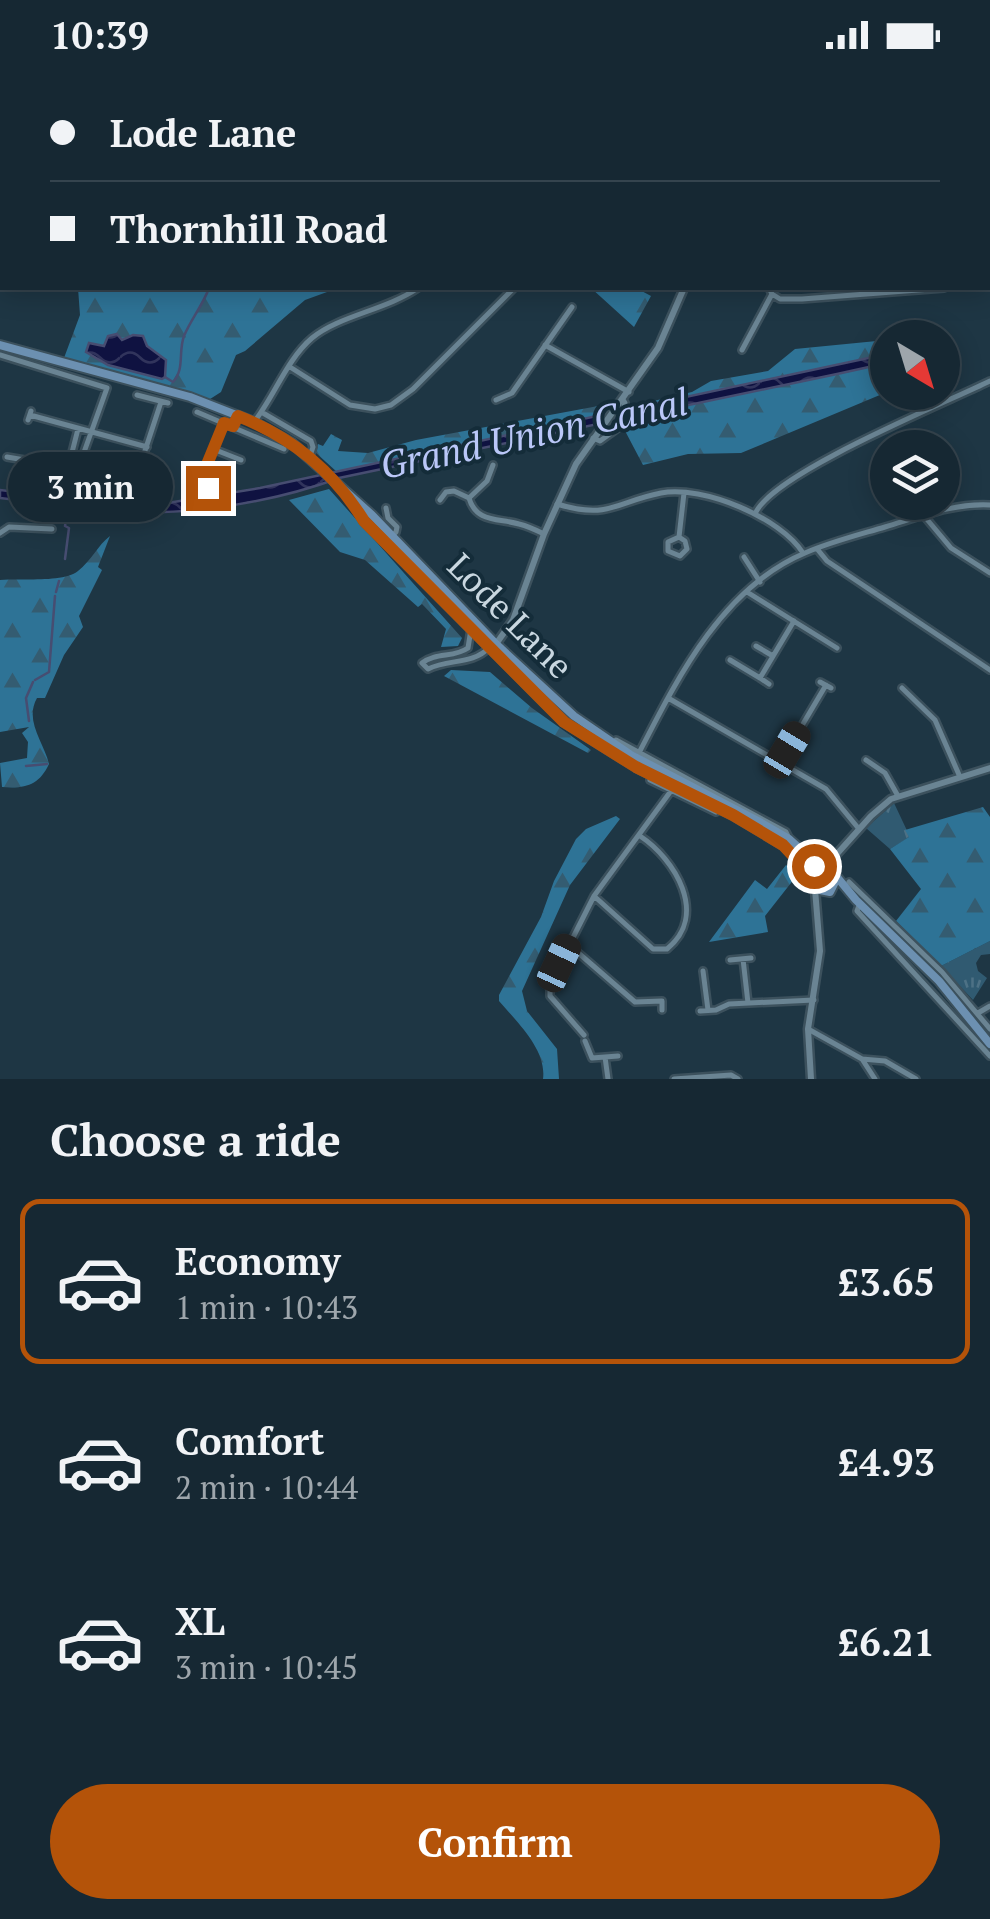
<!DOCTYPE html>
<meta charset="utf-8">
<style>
:root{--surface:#162833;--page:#1f303b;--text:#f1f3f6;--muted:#9ea6ac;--line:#35444e;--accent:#b45309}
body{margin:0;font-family:"PT Serif",serif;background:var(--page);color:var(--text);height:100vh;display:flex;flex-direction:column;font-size:38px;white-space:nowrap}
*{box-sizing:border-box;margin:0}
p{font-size:32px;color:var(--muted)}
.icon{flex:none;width:55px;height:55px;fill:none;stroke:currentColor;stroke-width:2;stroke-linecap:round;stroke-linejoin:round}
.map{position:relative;height:1009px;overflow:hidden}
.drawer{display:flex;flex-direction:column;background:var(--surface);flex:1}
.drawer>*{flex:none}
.banner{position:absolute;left:0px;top:0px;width:990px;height:220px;box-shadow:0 5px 25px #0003,0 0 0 2px var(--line);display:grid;align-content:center;height:220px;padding:0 50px;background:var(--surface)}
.needle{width:65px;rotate:142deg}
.buttons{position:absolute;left:870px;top:250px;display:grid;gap:20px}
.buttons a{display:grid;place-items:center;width:90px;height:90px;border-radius:50%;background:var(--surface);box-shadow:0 5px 25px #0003,0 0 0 2px var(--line);font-size:50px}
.end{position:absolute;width:45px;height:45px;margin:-22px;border:12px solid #b45309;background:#fff;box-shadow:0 0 0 5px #fff}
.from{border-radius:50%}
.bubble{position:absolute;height:70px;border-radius:35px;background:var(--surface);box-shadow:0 5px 25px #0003,0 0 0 2px var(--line);font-size:32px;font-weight:600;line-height:70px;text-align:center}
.car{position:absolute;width:30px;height:60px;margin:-30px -15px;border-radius:12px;box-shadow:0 0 8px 2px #0007;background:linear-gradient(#222 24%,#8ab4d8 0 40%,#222 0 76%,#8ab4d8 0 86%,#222 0)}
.banner b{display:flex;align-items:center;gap:35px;height:95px;font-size:38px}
.banner b+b{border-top:2px solid var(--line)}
.banner i{width:25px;height:25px;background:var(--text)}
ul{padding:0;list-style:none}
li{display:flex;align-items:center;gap:30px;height:165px;margin:0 20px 15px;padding:0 30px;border:5px solid transparent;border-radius:20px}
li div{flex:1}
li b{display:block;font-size:38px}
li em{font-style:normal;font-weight:600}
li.active{border-color:var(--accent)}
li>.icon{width:90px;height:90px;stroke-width:1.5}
h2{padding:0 50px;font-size:45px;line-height:120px}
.action{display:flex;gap:20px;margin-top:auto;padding:20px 50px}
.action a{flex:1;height:115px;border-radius:60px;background:var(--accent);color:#fff;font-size:40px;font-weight:600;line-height:115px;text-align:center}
.status{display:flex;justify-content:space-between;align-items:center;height:70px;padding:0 50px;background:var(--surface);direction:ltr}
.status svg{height:28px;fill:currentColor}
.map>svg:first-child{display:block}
.grass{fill:url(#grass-tufts)}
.forest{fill:url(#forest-firs)}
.water{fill:url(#water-waves);stroke:#474d71;stroke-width:2.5}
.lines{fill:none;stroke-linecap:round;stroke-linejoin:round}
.stream{stroke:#474d71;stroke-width:2.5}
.minor-casing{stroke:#3c515d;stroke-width:10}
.tertiary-casing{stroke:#3c515d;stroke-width:11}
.secondary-casing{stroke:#3c515d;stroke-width:12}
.minor{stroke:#6a8493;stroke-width:5}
.tertiary{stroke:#6a8493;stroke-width:6}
.secondary{stroke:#6c90b1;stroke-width:8}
.route{stroke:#b45309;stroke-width:12}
.labels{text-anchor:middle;stroke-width:8;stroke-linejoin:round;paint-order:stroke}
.street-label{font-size:35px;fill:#c9d7e0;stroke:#142c39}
.water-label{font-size:38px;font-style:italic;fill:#bac7f8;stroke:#142c39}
</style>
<div class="status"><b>10:39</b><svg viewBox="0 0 49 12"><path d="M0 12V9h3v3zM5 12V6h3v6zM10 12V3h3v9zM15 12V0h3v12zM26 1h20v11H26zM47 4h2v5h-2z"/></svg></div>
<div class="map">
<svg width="990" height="1009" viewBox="0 0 990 1009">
<defs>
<pattern id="grass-tufts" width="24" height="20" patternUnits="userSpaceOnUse" patternTransform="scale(2.5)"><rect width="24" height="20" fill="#305a71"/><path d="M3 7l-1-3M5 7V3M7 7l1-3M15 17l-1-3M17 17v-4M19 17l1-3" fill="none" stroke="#4d7185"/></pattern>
<pattern id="forest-firs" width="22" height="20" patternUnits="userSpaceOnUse" patternTransform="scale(2.5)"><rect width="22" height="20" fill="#2e7396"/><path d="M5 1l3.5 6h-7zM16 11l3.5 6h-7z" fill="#345c71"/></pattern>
<pattern id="water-waves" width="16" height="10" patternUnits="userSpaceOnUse" patternTransform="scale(2.5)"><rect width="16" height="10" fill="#0f1241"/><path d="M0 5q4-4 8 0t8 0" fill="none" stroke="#31345c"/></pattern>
</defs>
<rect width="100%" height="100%" fill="#1e3644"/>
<path class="grass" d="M212,0h488v2z
M894,733l16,34 -20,12 -24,-21z
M990,871v13l-9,1 -5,8 2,8 9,7 -14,22 -32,-34z"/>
<path class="forest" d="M78,218h260l-33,12 -60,51 -9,4 -15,37 -14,9 -143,-43 16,-43z
M591,218h45l15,8 -17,31z
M887,270v14l-247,54 -8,-2 60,-14 19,-11 57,-10 27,-22z
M887,293v29l-146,61 -53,1 -45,11 -20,-38 5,-10z
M609,334l-7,13 -265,55 -22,-20 3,-8 5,2 8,-12 11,6 -4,11 30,2 48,-13z
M329,419l133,149 -4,8 -17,1 5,-18 -24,-25 -4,3 -53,-47 -25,-8 -51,-52z
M110,466l-12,31 4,3 -23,46 4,11 -19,28 -19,43h-8c-13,23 7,44 12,66 -10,21 -23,25 -47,23l-2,-24 27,-5 1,-16 -6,-9 7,-6 -29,5v-152c21,-2 63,3 78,-9 13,-10 20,-26 32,-35z
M451,600l39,2 42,36 59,42 -3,3 -144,-77z
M983,737l7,10v124l-49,25 -45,-45 25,-32 -31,-40 19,-12 -4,-7z
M616,746l4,3 -50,66 -48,106 5,20 30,38 2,30h-16c4,-29 -26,-57 -44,-78v-6l42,-78 13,-36 22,-42 10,-10z
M786,795l12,9 -33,42 3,16 -59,10 46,-62 12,9z"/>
<path class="water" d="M117,264l5,6 11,-5 10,1 4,10 19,14 -1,17 -3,2 -54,-14 -22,-13 3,-9 15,3 4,-10z
M887,284v9l-50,11 -498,104c-65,24 -145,37 -215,34 -41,-2 -83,-9 -124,-14v-8l114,14 41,1 105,-17z"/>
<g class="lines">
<path class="stream" d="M501,2v-2
M165,307l8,5c12,-13 5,-30 11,-46 7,-17 19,-31 25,-48
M65,489l4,-31 -4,-2 2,-15
M56,522l3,-11
M35,610l14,-8 6,-76
M29,651l-3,-23 7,-16
M26,696l21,-2"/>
<defs>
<path id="minor" d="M46,0l2,2
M176,0l1,2
M799,0l5,2
M963,0l1,2
M869,2l2,-2
M988,44h2
M988,132l2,-1
M988,212h2
M772,224l8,5h22l142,-11
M545,275l84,47
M742,280l30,-56 -3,-6
M0,285l107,33 -29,81 -71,-12
M290,297l60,38 25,4 16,-4 22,-16 101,-101
M137,325l31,8
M496,330l16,-7 60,-86
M197,342l87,37
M263,343l48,28 2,6 -3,9
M30,345l117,32
M28,350l3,-9
M254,352c20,-25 33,-63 58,-84 26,-22 74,-28 106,-50
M593,368l7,3 18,-13 7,-25 -2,-3
M213,379l28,11
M68,398l10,-39
M132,404l10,4
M137,405l24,-73
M197,419l27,-66
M469,428l18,-17 6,-16
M440,430l6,-8 8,-1 15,7c7,25 30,20 50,26 8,2 17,6 25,10
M557,434c52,16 58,-2 104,-11 42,-8 120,25 142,60
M756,442c20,-40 187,-108 234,-131
M925,447l26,31 39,25
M0,463l9,-6 43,2
M679,467l-11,5v9l12,5 7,-7 -2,-8 -6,-4 5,-44
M385,473l11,-11 1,-5 -9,-9 -2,-10
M818,480l9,11 163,109
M744,487l16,25
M747,522l90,56
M471,559l-3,19c-14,10 -32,4 -46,15l6,6c22,-11 43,-3 62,-22
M756,576l17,10
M730,590l30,18 34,-57
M760,608l9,6
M820,612l11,6
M902,618l33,32 25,57
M668,628l158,91 33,40
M616,670l170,92 2,4
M640,681c38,-74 83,-164 165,-198 25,-11 53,-18 80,-26 34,-10 69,-24 105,-22
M866,690l19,13 13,23
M781,691l45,-76
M650,710l66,32 4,-3
M849,812l93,90 48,57
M594,826l59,53h14c42,-34 8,-90 -27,-113
M860,833l-3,8 133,145
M568,874l67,58 27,-1v9
M743,889l5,44
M730,890l21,-2
M703,901l5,39
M700,941l16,-1 13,-6 85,-4
M978,943l12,-7
M808,959l54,30 23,2 31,18
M584,965l-34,-39v-13l44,-87 82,-112
M585,971l7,17 13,-1 3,22
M605,987l13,-1
M862,989l13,20
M674,1009l57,-4 7,4"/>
<path id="tertiary" d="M743,2l1,-2
M496,574l17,-24 31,-86 32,-70 82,-116 26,-60
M827,795l44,-49 20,-17 99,-31
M811,1009l-3,-50 12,-78 -5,-62"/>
<path id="secondary" d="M0,275l190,52 64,25 38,21 80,72 124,129 78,72 57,39 127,66 31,18 28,25 10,1 29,35 83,81 51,63
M352,431l12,20 200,201 72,45 97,48 50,30 21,20 11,24 15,3 7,-14"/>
</defs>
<use href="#minor" class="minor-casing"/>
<use href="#tertiary" class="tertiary-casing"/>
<use href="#secondary" class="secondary-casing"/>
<use href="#minor" class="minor"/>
<use href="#tertiary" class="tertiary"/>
<use href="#secondary" class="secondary"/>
</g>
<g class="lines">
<path class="route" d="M208,418l-9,-4 25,-61 9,3 5,-10c55,22 95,55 126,105l200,201 72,45 97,48 50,30 27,29 4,-8"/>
</g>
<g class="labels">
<g class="street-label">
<text transform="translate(510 546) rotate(45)" y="12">Lode Lane</text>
</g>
<g class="water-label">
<text transform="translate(534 364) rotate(-12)" y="13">Grand Union Canal</text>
</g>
</g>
</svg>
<div class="buttons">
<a><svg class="needle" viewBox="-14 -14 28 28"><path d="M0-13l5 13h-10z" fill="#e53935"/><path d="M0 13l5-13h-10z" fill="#9ea6ac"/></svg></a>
<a><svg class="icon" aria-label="layers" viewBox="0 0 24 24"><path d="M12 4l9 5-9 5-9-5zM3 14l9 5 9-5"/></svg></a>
</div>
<i class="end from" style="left:814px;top:796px"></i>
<i class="end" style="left:208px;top:418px"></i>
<div class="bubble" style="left:8px;top:382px;width:165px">3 min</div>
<i class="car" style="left:787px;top:680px;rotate:31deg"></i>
<i class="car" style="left:559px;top:893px;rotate:25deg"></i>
<div class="banner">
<b><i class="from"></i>Lode Lane</b>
<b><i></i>Thornhill Road</b>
</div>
</div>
<section class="drawer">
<h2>Choose a ride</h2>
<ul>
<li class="active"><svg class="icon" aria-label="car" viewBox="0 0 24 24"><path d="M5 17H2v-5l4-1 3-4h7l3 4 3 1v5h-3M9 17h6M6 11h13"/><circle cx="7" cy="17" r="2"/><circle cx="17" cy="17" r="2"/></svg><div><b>Economy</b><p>1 min · 10:43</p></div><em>£3.65</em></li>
<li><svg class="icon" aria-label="car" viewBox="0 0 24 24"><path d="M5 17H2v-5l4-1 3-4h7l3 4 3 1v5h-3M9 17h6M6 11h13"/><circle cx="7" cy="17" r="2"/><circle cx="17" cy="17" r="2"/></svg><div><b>Comfort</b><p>2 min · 10:44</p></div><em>£4.93</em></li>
<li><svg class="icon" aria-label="car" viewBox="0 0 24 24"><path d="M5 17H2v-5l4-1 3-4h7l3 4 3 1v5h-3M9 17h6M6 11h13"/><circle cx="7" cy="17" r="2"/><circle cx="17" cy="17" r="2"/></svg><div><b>XL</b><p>3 min · 10:45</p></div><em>£6.21</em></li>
</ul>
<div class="action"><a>Confirm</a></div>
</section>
